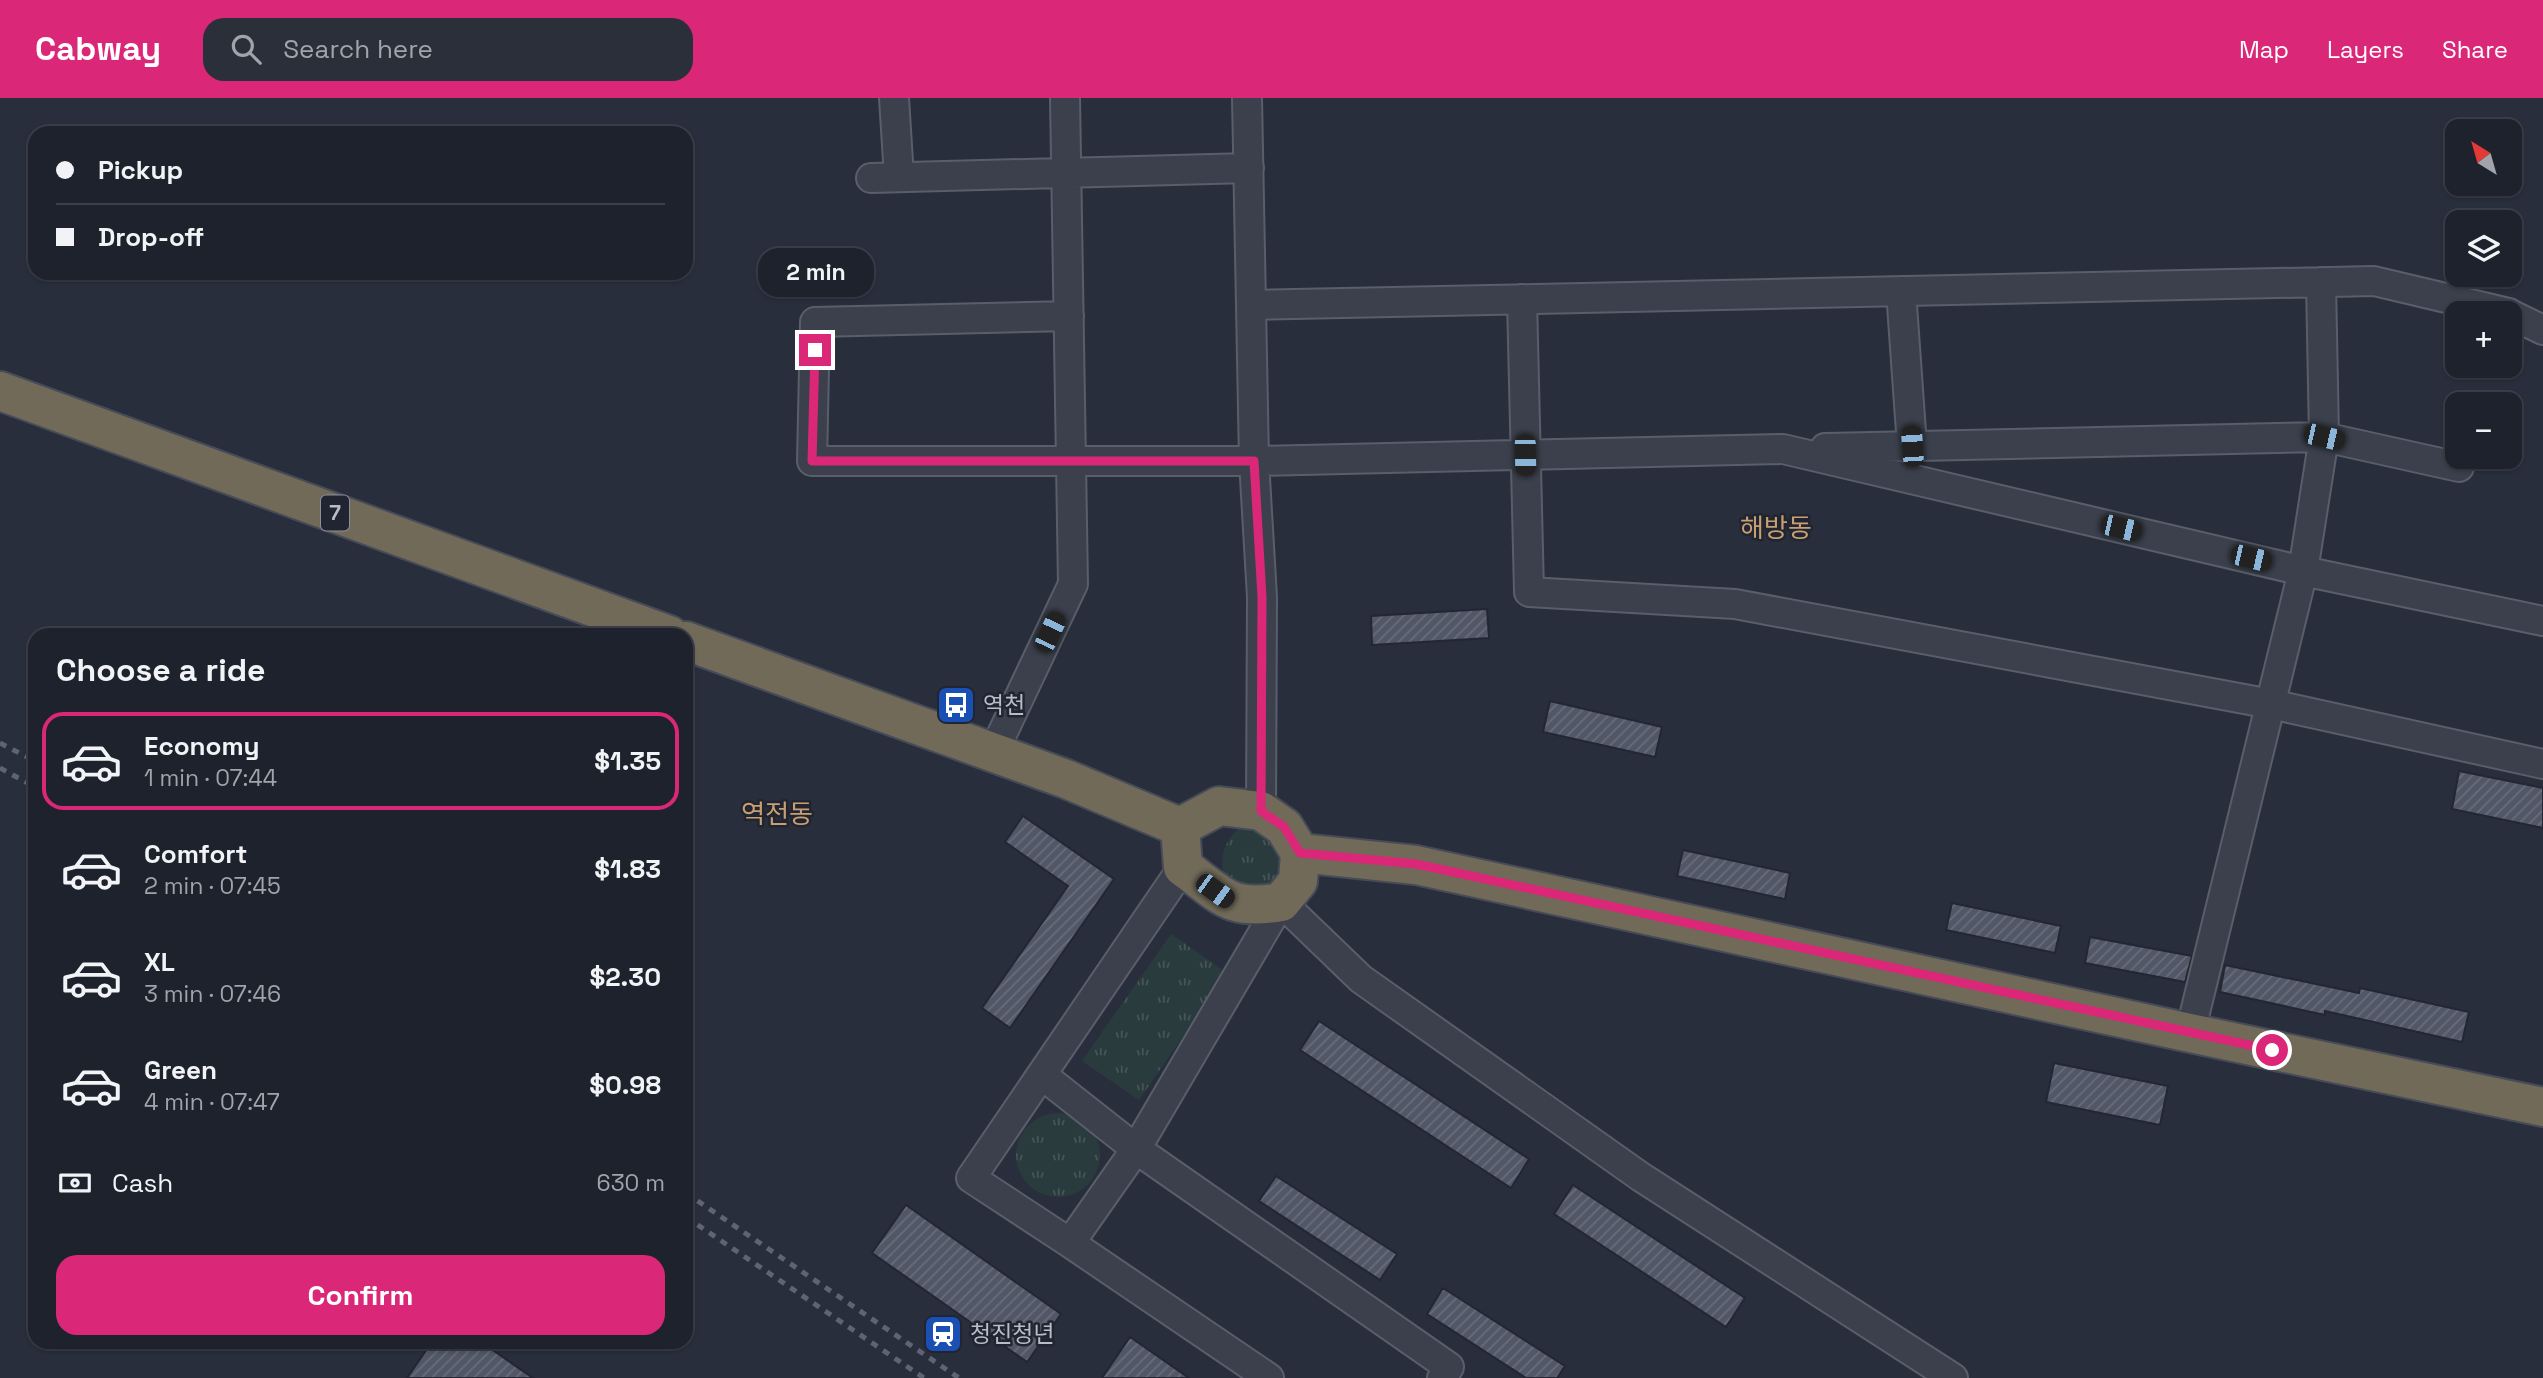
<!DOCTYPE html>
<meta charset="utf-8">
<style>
:root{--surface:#1e222d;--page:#2b2f39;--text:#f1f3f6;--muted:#a1a4aa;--line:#3c3f49;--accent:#db2777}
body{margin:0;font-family:"Space Grotesk","Noto Sans KR",sans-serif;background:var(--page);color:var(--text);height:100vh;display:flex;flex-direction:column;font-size:26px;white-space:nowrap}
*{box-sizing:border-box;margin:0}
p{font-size:23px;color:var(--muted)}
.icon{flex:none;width:38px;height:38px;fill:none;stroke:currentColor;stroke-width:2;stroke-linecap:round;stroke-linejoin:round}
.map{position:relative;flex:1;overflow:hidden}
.side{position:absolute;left:28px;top:530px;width:665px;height:721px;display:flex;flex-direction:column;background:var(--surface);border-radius:21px;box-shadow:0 2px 5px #0004,0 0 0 2px var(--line)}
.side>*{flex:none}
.hud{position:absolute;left:28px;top:28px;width:665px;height:154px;border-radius:21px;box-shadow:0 2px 5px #0004,0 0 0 2px var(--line);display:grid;align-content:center;height:154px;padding:0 28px;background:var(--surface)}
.needle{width:46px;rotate:323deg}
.controls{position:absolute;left:2445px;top:21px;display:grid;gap:14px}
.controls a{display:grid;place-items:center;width:77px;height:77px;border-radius:14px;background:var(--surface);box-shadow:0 2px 5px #0004,0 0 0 2px var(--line);font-size:35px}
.end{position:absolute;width:32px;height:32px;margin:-16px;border:9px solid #db2777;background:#fff;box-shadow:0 0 0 4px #fff}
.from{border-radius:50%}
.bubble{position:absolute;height:49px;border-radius:21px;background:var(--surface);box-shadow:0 2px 5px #0004,0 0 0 2px var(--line);font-size:23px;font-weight:700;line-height:49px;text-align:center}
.car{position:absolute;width:21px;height:42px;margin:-21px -10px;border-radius:9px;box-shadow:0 0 5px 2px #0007;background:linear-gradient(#222 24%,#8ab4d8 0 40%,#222 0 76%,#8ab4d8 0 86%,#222 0)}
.hud b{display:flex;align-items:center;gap:24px;height:66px;font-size:26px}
.hud b+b{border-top:2px solid var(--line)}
.hud i{width:18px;height:18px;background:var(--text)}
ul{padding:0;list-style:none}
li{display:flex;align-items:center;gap:21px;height:98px;margin:0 14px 10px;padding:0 14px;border:4px solid transparent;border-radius:21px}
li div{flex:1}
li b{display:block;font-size:26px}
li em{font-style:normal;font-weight:700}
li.selected{border-color:var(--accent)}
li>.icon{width:63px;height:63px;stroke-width:1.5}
h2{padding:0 28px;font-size:32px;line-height:84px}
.pay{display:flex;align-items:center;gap:18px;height:77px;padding:0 28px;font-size:26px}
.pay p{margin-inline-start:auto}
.primary-button{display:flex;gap:14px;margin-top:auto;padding:14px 28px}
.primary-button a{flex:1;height:80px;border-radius:21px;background:var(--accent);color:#fff;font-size:28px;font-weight:700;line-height:80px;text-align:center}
header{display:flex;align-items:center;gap:42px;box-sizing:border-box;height:98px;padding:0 35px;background:var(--accent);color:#fff}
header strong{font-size:33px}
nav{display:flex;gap:38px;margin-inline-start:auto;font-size:24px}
.search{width:490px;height:63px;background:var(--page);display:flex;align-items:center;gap:18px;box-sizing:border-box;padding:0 24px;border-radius:21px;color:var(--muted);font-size:26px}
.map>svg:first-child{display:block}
.grass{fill:url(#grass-tufts)}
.building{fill:url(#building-hatch);stroke:#222733;stroke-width:2}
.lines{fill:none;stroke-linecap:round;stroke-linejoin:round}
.minor-casing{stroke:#595e6a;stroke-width:32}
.highway-casing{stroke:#464b57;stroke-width:42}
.minor{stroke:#3b404c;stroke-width:28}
.highway{stroke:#716a59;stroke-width:38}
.rail{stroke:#5e6472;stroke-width:5;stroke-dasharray:7 7;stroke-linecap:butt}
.route{stroke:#db2777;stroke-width:9}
.labels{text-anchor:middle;stroke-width:5;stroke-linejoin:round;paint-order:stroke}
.shield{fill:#202531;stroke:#8a8f9a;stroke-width:2}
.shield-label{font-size:21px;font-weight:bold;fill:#b7bcc7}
.poi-label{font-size:23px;fill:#b7bcc7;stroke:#202531;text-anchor:start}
.quarter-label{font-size:26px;fill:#c89f72;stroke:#202531}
</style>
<header>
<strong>Cabway</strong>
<div class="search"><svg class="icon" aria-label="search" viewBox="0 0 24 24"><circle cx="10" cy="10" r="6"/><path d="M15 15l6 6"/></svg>Search here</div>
<nav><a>Map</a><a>Layers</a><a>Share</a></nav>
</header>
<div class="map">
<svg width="2543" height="1280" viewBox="0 0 2543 1280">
<defs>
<pattern id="grass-tufts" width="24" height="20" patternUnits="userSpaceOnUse" patternTransform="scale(1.75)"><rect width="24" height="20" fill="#2a3b3e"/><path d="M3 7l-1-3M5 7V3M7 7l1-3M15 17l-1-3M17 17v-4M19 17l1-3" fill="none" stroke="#475558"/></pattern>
<pattern id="building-hatch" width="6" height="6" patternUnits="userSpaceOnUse" patternTransform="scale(1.75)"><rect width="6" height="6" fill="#515766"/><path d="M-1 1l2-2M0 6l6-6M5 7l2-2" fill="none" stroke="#686d7a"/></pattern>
</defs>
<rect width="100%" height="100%" fill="#282e3c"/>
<path class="grass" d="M1287,729l-3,73 -59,-19c-6,-22 -3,-37 14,-53z
M1171,836l56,39 -88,127 -57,-39z
M1016 1057a42 42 0 1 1 84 0a42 42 0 1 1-84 0Z"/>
<path class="building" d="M1487,511l2,29 -117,7 -1,-29z
M1550,603l112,26 -7,30 -112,-25z
M2459,673l84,17v40l-91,-19z
M1023,718l91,63 -104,149 -28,-20 86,-122 -63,-44z
M1683,752l107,23 -5,26 -108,-23z
M1952,805l109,23 -6,27 -109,-23z
M2090,839l102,19 -7,26 -100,-19z
M2225,867l134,28 1,-5 109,24 -7,30 -137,-31v4l-105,-23z
M1319,923l210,138 -18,29 -211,-138z
M2054,965l114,23 -8,39 -114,-23z
M1276,1078l121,78 -17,26 -121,-79z
M1573,1087l172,113 -19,29 -172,-113z
M906,1107l155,109 -34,48 -155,-109z
M1443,1190l122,78 -8,12h-31l-99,-64z
M1130,1239l59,41h-87z
M432,1244h49l52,36h-126z"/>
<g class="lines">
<defs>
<path id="minor" d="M894,0l5,79
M1247,0l7,363 8,136 -1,214
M871,80l378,-10
M1901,193l11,155
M1522,201l7,293 206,12 536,100 272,60
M1252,207l1122,-24 135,32
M2510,216l33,16
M1069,218l-254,6 -3,139h442l529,-12 520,122 240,50
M1825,350l499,-11 135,30
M993,655l80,-169 -8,-486
M1183,769l-212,311 99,65 66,-94 145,-247 80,77 280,198 312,201
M2190,935l113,-462 21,-134 -3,-155
M1042,977l94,74 313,218 -7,11
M1070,1145l199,135"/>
<path id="highway" d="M0,293l669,244
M686,543l380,138 114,48
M1219,708l42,5 23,16 16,26 -2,28 -17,21c-52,9 -58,-6 -98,-35l-3,-40z
M1300,755l116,12 774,168 353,74"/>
</defs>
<use href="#minor" class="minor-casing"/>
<use href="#highway" class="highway-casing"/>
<use href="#minor" class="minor"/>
<use href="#highway" class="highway"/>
<path class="rail" d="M0,645l35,18
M0,670l35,19
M686,1095l273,185
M686,1119l238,161"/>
</g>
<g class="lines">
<path class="route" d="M815,252l-3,111h442l8,136 -1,214 23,16 16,26 116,11 856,186"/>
</g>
<defs>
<symbol id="bus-square" viewBox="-11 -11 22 22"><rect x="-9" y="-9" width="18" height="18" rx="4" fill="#1a4fb4" stroke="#202531"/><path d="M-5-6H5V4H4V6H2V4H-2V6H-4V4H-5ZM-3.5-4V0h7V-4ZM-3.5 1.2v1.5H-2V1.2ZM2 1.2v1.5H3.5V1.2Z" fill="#fff"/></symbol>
<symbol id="station-square" viewBox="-11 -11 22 22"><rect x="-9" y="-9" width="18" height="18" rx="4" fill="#1a4fb4" stroke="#202531"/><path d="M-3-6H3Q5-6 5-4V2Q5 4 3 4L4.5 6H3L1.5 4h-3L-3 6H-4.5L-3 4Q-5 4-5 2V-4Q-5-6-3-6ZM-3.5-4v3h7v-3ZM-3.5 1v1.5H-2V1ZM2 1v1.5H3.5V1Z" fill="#fff"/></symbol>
</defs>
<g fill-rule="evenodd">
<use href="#bus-square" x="934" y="585" width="44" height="44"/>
<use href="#station-square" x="921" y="1214" width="44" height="44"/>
</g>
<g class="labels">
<rect class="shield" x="321" y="397.5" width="28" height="35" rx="5"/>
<g class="shield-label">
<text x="335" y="422">7</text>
</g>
<g class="poi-label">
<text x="983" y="615">역천</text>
<text x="970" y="1244">청진청년</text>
</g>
<g class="quarter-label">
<text x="1776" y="439">해방동</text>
<text x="777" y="725">역전동</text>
</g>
</g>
</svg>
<div class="controls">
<a><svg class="needle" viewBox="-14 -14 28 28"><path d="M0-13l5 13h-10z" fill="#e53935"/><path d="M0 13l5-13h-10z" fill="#a1a4aa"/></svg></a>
<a><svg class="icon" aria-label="layers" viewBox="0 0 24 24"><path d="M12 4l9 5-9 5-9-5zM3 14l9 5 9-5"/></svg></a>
<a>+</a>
<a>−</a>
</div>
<i class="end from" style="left:2272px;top:952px"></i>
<i class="end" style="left:815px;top:252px"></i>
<div class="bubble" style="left:758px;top:150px;width:116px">2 min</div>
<i class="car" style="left:2324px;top:339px;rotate:103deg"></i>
<i class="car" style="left:1912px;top:348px;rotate:356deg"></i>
<i class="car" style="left:1525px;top:357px;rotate:179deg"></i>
<i class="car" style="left:2121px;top:430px;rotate:103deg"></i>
<i class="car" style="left:2251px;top:460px;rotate:103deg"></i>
<i class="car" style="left:1050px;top:534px;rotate:25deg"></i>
<i class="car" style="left:1215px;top:793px;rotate:126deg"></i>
<div class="hud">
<b><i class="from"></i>Pickup</b>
<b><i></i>Drop-off</b>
</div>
<section class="side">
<h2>Choose a ride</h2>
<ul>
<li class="selected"><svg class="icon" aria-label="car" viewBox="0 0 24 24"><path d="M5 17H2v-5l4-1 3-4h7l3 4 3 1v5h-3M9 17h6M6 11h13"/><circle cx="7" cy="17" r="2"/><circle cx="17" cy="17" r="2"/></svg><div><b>Economy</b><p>1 min · 07:44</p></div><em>$1.35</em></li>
<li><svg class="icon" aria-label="car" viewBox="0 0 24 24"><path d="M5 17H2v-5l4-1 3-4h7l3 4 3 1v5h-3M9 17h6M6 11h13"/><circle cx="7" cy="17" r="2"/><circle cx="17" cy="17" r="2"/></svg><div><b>Comfort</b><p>2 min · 07:45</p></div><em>$1.83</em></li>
<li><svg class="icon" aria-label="car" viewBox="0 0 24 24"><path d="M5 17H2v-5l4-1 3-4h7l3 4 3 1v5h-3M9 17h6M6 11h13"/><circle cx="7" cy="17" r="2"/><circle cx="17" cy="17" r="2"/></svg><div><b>XL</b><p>3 min · 07:46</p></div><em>$2.30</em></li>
<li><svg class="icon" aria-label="car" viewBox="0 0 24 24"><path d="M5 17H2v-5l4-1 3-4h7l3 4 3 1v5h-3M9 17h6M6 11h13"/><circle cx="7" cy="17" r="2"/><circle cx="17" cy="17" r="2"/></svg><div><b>Green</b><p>4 min · 07:47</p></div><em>$0.98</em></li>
</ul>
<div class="pay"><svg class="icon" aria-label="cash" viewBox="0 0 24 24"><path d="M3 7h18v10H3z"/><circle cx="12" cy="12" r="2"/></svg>Cash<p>630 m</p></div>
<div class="primary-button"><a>Confirm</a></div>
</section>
</div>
